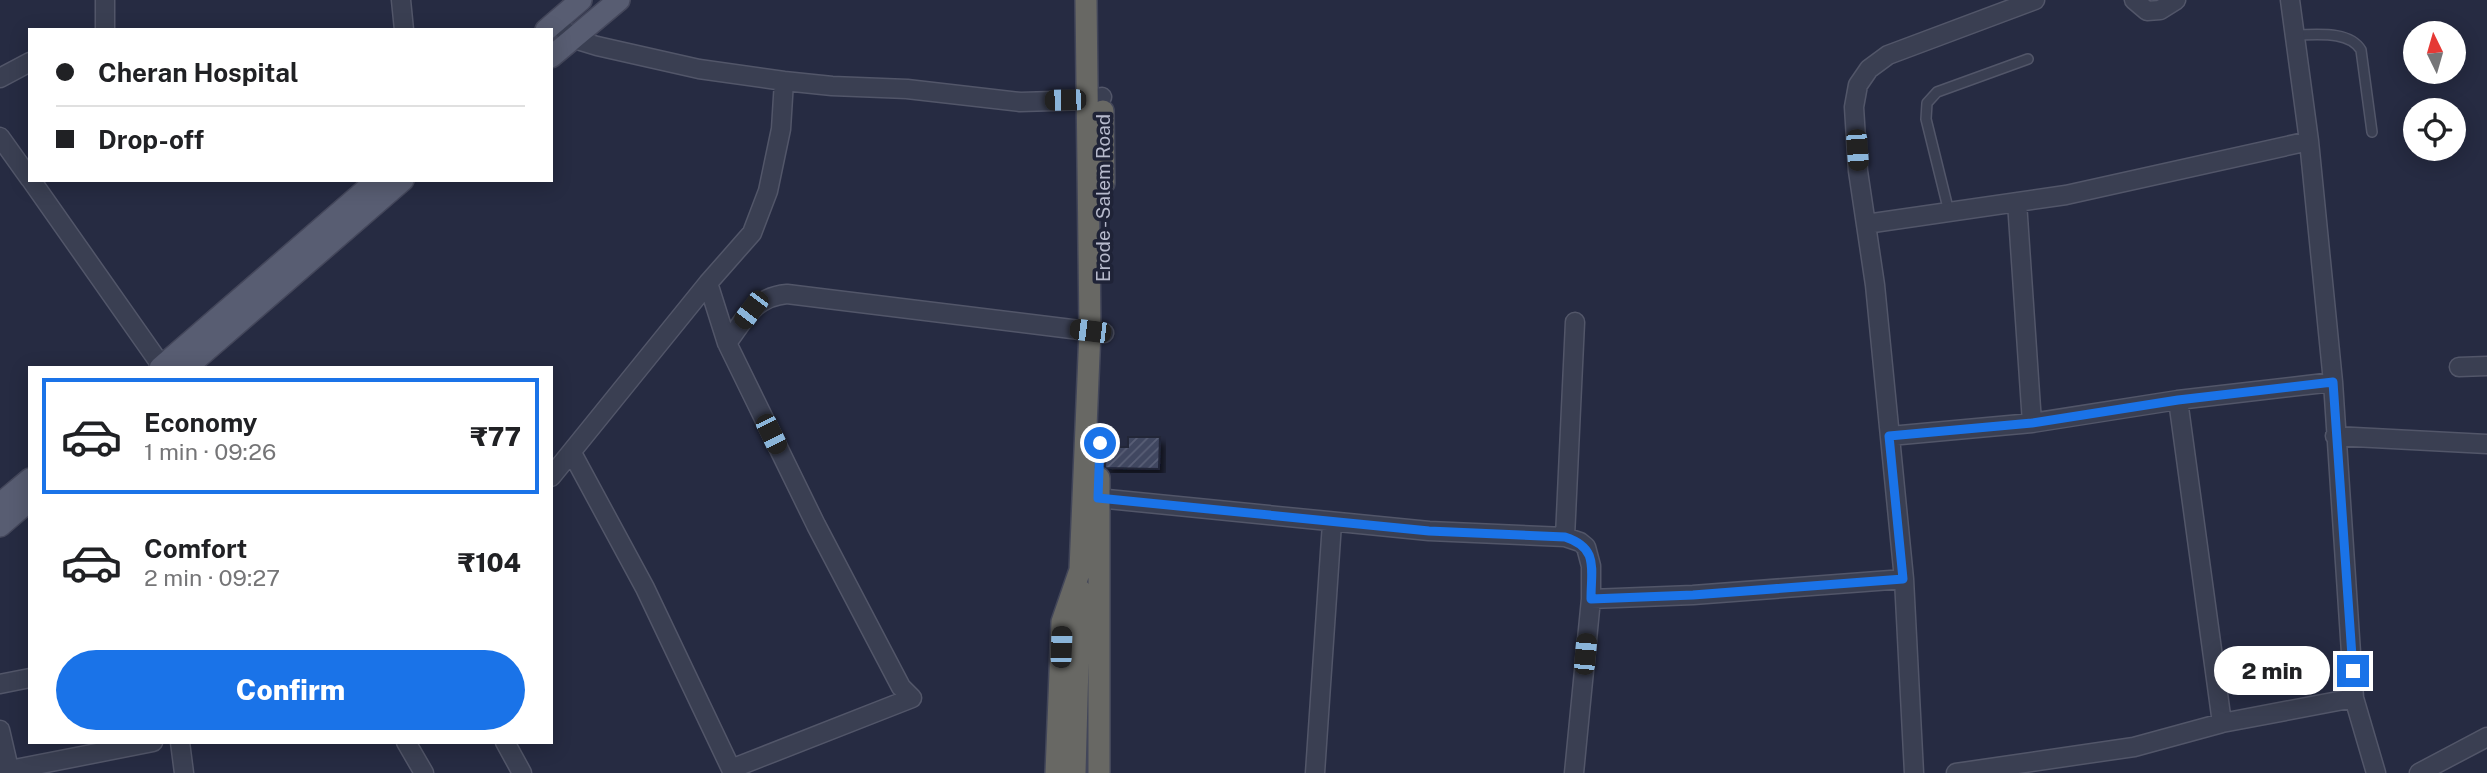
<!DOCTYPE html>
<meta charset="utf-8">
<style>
:root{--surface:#fff;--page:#f2f2f2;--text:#202124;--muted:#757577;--line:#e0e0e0;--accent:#1a73e8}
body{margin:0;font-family:"Public Sans",sans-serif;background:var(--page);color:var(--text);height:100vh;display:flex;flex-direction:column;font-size:26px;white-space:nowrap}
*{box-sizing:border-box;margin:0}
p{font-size:23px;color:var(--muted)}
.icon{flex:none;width:38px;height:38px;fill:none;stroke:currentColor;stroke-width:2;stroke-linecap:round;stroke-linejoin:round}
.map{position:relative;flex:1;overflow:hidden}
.drawer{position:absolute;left:28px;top:366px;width:525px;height:378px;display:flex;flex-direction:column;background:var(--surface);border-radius:0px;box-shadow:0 4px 18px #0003}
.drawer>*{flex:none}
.hud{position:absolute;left:28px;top:28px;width:525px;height:154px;border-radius:0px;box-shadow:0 4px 18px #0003;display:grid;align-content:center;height:154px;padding:0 28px;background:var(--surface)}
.needle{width:46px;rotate:355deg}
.tools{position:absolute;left:2403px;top:21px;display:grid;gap:14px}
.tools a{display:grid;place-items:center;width:63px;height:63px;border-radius:50%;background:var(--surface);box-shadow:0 4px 18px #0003;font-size:35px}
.end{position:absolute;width:32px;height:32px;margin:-16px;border:9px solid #1a73e8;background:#fff;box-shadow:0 0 0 4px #fff}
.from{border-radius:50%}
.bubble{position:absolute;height:49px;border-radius:24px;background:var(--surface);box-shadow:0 4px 18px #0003;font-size:23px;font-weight:800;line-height:49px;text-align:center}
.car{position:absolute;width:21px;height:42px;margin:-21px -10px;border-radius:9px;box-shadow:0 0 5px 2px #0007;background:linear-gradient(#222 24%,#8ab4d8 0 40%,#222 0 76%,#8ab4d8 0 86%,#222 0)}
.hud b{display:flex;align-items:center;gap:24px;height:66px;font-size:26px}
.hud b+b{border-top:2px solid var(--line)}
.hud i{width:18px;height:18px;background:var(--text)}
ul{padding:12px 0 0;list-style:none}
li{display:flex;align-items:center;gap:21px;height:116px;margin:0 14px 10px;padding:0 14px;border:4px solid transparent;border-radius:0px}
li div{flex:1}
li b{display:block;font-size:26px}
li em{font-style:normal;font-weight:800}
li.current{border-color:var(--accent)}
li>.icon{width:63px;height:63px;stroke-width:1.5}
.primary-button{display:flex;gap:14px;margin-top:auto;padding:14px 28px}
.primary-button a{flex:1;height:80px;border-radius:42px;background:var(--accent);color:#fff;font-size:28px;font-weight:800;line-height:80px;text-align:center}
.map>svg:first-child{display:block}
.building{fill:url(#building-hatch);stroke:#212539;stroke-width:2;filter:url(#shadow)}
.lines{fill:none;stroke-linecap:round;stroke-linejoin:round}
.service-casing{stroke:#525669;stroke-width:12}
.minor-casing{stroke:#525669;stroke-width:21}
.primary-casing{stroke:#44475b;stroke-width:24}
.trunk-casing{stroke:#424659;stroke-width:24}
.service{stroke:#3a3f52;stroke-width:9}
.minor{stroke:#3a3f52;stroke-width:18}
.primary{stroke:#585d72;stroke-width:21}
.trunk{stroke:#686864;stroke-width:21}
.route{stroke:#1a73e8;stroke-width:9}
.labels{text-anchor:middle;stroke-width:7;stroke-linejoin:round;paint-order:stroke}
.street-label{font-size:19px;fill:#b7bacc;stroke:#1f2337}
</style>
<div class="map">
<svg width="2487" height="773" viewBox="0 0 2487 773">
<defs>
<pattern id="building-hatch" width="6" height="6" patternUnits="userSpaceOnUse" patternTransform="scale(1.75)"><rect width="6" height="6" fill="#404660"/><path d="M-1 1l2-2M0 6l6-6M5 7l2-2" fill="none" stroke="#595f76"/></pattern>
<filter id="shadow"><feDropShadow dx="4.5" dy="7" stdDeviation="3.5" flood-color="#0009"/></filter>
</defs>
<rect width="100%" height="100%" fill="#262b42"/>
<path class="building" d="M1128,437h32l-1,32 -54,-1 1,-21h22z"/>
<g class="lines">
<defs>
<path id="service" d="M2295,35c20,0 54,-5 66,15l11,82
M1949,212l-23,-93 1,-16 10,-11 91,-33"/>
<path id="minor" d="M401,0l3,30
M2134,0l13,11 13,-1 16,-10
M2290,0l19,141 24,241 21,316 22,75
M555,22l19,17 23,7 102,23 85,12 48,5 75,3 113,13 68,-2 14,-3
M105,30v-30
M0,78l30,-16
M0,137l30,42
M31,180l132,188
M2017,202l15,221
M1866,224l200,-29 243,-54
M708,283l19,60 89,182 85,162 11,11 -181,71
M727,343c18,-24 27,-46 60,-49l317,39
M2459,367l28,-1
M2178,400l44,323
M1890,436l142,-13 146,-23 155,-18
M2335,436l152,8
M572,453l73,135 88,185
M551,477l157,-194 44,-50 16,-42 13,-62 3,-48
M1087,497l342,34 136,6 15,5 6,5 5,19v33l-17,174
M1565,537l10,-215
M1591,599l102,-4 211,-16
M0,684l30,-6
M0,730l10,43
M180,742l4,31
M406,742l18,31
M505,742l17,31
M0,772l153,-30
M1315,773l17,-250
M1914,773l-10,-194 -29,-294 -17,-114 -4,-64 4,-22 11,-16 19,-14 147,-55
M1956,773l178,-26 88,-24 132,-25
M2419,773l68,-36"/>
<path id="primary" d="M546,30l35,-30
M551,57l68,-57
M160,368l217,-188
M186,368l217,-188
M0,504l30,-25
M0,526l30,-26"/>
<path id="trunk" d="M1103,111l1,72
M1099,478v295
M1056,773l6,-151 18,-52 10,-239 -4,-331
M1075,773l5,-183"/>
</defs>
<use href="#service" class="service-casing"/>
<use href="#minor" class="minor-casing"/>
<use href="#primary" class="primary-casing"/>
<use href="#trunk" class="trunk-casing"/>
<use href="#service" class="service"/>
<use href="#minor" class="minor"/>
<use href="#primary" class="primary"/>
<use href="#trunk" class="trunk"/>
</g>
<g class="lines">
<path class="route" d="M1100,443l-2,55 331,33 136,6c34,11 26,31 26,62l102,-4 210,-16 -14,-143 143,-13 146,-23 155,-18 20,289"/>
</g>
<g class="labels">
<g class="street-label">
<text transform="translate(1103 198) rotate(-90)" y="7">Erode - Salem Road</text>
</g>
</g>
</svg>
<div class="tools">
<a><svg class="needle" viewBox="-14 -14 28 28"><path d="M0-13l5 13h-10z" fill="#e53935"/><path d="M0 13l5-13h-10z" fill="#757577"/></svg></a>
<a><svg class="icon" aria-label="locate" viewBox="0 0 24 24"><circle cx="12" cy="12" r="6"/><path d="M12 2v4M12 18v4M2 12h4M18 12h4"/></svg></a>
</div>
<i class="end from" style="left:1100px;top:443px"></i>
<i class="end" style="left:2353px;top:671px"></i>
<div class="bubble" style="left:2214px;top:646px;width:116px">2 min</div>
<i class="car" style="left:1065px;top:100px;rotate:269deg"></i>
<i class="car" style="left:1857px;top:150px;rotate:176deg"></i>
<i class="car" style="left:751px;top:310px;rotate:217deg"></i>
<i class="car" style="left:1090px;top:331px;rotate:277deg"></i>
<i class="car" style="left:771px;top:434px;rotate:154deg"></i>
<i class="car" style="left:1061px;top:647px;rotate:2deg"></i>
<i class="car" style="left:1585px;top:654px;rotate:5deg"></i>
<div class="hud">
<b><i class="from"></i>Cheran Hospital</b>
<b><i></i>Drop-off</b>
</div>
<section class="drawer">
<ul>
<li class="current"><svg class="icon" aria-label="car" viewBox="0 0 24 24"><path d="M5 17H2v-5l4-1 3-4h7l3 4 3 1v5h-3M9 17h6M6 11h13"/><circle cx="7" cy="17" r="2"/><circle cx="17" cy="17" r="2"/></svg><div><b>Economy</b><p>1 min · 09:26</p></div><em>₹77</em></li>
<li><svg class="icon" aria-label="car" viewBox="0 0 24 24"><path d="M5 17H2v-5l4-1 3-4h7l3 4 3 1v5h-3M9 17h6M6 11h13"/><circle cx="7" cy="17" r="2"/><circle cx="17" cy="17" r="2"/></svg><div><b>Comfort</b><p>2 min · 09:27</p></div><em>₹104</em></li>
</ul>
<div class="primary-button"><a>Confirm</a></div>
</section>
</div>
